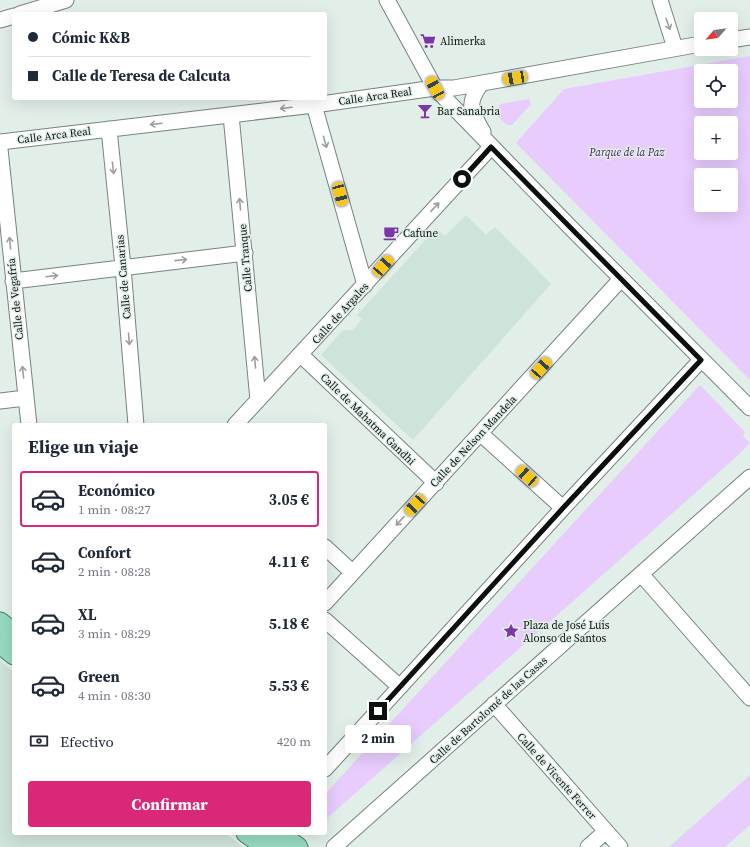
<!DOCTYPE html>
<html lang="es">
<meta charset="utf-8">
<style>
:root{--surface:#fff;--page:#f6f6f7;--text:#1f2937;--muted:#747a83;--line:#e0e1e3;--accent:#db2777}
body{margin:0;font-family:"Source Serif 4",serif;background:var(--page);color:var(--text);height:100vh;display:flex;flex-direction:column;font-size:15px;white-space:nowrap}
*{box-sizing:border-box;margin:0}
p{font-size:13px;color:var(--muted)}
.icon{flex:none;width:22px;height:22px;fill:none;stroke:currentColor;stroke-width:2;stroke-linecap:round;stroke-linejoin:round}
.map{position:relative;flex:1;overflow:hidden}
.panel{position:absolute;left:12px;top:423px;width:315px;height:412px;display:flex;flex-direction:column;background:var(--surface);border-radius:4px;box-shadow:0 4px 16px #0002}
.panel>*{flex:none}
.guide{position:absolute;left:12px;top:12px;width:315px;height:88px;border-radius:4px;box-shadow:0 4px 16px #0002;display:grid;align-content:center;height:88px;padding:0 16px;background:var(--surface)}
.needle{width:26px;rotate:242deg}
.fabs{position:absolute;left:694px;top:12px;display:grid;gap:8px}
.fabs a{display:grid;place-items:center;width:44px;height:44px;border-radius:4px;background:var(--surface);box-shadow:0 4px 16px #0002;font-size:20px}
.end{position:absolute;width:18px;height:18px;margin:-9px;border:5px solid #0b0f0d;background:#fff;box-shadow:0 0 0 2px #fff}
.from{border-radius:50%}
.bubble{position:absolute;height:28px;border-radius:4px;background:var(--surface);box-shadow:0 4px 16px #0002;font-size:13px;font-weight:700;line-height:28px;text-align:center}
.car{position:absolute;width:12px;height:24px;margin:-12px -6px;border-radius:5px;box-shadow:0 0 3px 1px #0007;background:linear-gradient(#f5c518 24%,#345 0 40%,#f5c518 0 76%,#345 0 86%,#f5c518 0)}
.guide b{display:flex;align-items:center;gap:14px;height:38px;font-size:15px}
.guide b+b{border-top:1px solid var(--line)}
.guide i{width:10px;height:10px;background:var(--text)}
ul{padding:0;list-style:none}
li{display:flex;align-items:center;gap:12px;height:56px;margin:0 8px 6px;padding:0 8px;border:2px solid transparent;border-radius:4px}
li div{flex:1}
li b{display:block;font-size:15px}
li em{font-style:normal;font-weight:700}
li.selected{border-color:var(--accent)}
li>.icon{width:36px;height:36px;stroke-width:1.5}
h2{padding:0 16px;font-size:18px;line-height:48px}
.pay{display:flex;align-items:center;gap:10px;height:44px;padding:0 16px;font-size:15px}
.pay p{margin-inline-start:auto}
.primary-button{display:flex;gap:8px;margin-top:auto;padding:8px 16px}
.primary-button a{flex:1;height:46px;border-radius:4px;background:var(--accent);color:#fff;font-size:16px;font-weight:700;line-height:46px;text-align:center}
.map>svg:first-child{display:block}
.built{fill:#cee3d9}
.green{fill:#e7ccfd;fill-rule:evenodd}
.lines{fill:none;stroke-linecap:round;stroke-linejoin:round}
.minor-casing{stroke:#77837d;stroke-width:17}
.major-casing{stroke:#398365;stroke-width:21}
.minor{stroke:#fff;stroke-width:15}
.major{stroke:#97dabf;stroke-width:19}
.oneway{stroke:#9d9f9e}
.route{stroke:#0b0f0d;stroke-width:5}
.labels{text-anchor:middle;stroke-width:3;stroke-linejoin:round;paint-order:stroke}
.poi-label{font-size:11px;fill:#0b0f0d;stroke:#e2efe9;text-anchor:start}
.street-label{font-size:11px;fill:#0b0f0d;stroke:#e2efe9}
.park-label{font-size:11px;font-style:italic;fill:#4c2366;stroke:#e2efe9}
</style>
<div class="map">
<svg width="750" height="847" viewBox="0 0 750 847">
<rect width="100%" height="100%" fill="#e2efe9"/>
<path class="built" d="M466,215l20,20 9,-8 56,57 -138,156 -92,-85 21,-24 5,-1 5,1 6,-7 4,-5 -5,-4 79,-87 9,8z
M0,661l14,11v161h211l18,14h-243z"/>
<path class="green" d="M750,56v324l-234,-237 48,-54zM701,71h30v30h-30zM701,123h30v30h-30zM701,175h30v30h-30z
M529,99l2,5 -19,21h-5l-11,-10 4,-11z
M700,385l45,47 -2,4 7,7 -15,15 -410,362v-26z
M750,775v50l-25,22h-56z"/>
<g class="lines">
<defs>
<path id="minor" d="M387,0l48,88 135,139 180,181
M660,0l15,48
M20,14l46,-14
M0,20l14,-4
M731,40l19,-3
M481,84c-15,20 -10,27 2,48
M314,105l51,180
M231,115l27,285
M109,129l14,138 13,158
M0,142l314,-37 121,-17h19l247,-44
M0,149l29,276
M13,281l232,-28
M301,355l135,128
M0,401l25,-3
M235,425l256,-278
M481,434l82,74
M325,547l27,25
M641,574l109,124
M325,603l296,-324
M325,620l75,67
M494,704l126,143
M325,769l238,-261 138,-148
M334,847l416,-370
M588,847l18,-16"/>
<path id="major" d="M0,622l14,11
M0,644l14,11
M246,833l7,5 20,9
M278,833l20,14"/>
</defs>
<use href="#minor" class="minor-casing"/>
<use href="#major" class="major-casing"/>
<use href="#minor" class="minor"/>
<use href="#major" class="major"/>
</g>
<defs><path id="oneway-shaft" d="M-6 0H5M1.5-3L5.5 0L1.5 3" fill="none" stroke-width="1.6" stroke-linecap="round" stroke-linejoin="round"/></defs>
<g class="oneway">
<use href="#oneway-shaft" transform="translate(668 24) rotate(71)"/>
<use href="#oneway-shaft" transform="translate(286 108) rotate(173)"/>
<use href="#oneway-shaft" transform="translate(156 124) rotate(173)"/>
<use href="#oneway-shaft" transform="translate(325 142) rotate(74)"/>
<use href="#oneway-shaft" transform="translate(113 168) rotate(84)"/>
<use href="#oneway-shaft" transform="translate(240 204) rotate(-95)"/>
<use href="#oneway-shaft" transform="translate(435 207) rotate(-47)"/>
<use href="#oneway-shaft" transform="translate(10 243) rotate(-96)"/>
<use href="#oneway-shaft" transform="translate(181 260) rotate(-6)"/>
<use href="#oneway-shaft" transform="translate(52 276) rotate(-7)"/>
<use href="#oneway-shaft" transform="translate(129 339) rotate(85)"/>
<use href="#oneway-shaft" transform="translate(255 362) rotate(-95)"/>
<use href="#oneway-shaft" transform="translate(23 372) rotate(-96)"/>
<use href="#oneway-shaft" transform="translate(400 521) rotate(133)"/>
</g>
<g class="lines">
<path class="route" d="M378,711l185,-203 138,-148 -210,-213 -29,32"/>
</g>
<defs>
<symbol id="supermarket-bare" viewBox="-9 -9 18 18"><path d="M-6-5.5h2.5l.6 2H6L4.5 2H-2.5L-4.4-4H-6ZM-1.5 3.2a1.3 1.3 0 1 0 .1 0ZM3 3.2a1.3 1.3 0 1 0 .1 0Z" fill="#7d36a9" stroke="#e2efe9" stroke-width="2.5" paint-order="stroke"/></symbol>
<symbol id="bar-bare" viewBox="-9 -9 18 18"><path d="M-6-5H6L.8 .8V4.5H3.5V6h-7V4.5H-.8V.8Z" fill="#7d36a9" stroke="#e2efe9" stroke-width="2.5" paint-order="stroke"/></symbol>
<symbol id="cafe-bare" viewBox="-9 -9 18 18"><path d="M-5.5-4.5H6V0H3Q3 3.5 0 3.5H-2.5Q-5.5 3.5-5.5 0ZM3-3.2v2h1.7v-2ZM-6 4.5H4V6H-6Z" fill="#7d36a9" stroke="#e2efe9" stroke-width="2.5" paint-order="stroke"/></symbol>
<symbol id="sight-bare" viewBox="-9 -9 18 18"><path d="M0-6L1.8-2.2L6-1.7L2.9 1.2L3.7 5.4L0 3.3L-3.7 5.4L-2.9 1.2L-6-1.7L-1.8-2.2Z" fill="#7d36a9" stroke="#e2efe9" stroke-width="2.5" paint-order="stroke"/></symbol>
</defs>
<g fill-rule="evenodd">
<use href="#supermarket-bare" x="417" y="30" width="22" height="22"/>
<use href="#bar-bare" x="414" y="100" width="22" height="22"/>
<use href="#cafe-bare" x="380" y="222" width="22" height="22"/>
<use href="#sight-bare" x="500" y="620" width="22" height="22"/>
</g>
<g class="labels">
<g class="poi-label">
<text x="440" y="45">Alimerka</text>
<text x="437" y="115">Bar Sanabria</text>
<text x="403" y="237">Cafune</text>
<text x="523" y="629">Plaza de José Luis<tspan x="523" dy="13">Alonso de Santos</tspan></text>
</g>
<g class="street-label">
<text transform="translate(375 96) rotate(-8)" y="4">Calle Arca Real</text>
<text transform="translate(54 135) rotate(-7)" y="4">Calle Arca Real</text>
<text transform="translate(245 258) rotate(-95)" y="4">Calle Tranque</text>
<text transform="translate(123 277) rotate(-95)" y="4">Calle de Canarias</text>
<text transform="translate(15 299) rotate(-96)" y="4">Calle de Vegafría</text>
<text transform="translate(340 313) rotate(-48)" y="4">Calle de Argales</text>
<text transform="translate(368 419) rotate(44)" y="4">Calle de Mahatma Gandhi</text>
<text transform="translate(473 441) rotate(-47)" y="4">Calle de Nelson Mandela</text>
<text transform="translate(488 710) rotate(-42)" y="4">Calle de Bartolomé de las Casas</text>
<text transform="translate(557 776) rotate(48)" y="4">Calle de Vicente Ferrer</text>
</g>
<g class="park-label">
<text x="627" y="156">Parque de la Paz</text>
</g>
</g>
</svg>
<div class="fabs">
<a><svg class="needle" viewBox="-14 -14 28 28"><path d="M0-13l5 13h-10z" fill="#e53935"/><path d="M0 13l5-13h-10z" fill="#747a83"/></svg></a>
<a><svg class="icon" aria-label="locate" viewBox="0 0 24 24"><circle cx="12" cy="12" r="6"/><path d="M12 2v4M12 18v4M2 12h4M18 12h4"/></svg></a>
<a>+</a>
<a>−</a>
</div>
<i class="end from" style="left:462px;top:179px"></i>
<i class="end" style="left:378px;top:711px"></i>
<div class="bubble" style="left:345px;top:725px;width:66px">2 min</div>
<i class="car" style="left:515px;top:78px;rotate:260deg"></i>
<i class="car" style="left:435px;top:88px;rotate:331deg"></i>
<i class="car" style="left:340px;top:194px;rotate:165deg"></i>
<i class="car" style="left:383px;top:266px;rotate:42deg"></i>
<i class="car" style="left:541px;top:368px;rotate:42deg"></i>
<i class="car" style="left:527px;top:476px;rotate:312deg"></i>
<i class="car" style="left:415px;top:505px;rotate:223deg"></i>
<div class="guide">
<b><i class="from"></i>Cómic K&amp;B</b>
<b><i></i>Calle de Teresa de Calcuta</b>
</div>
<section class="panel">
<h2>Elige un viaje</h2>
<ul>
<li class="selected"><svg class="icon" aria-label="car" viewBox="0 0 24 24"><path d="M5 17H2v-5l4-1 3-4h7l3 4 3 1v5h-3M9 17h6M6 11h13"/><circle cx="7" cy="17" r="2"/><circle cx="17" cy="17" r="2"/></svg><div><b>Económico</b><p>1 min · 08:27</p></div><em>3.05 €</em></li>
<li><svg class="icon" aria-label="car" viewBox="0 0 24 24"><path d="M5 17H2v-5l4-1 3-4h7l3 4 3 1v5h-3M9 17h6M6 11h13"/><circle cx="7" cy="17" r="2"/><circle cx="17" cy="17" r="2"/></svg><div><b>Confort</b><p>2 min · 08:28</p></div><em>4.11 €</em></li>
<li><svg class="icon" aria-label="car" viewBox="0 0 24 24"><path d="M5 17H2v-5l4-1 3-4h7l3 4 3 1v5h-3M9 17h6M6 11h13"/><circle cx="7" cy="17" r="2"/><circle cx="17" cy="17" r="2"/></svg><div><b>XL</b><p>3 min · 08:29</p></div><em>5.18 €</em></li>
<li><svg class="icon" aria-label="car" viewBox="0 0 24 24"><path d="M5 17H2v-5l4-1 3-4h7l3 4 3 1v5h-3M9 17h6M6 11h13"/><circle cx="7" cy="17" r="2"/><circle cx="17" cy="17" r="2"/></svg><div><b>Green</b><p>4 min · 08:30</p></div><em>5.53 €</em></li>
</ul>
<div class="pay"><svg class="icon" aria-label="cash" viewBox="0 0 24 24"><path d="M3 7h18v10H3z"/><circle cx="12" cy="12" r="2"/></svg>Efectivo<p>420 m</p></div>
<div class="primary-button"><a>Confirmar</a></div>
</section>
</div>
